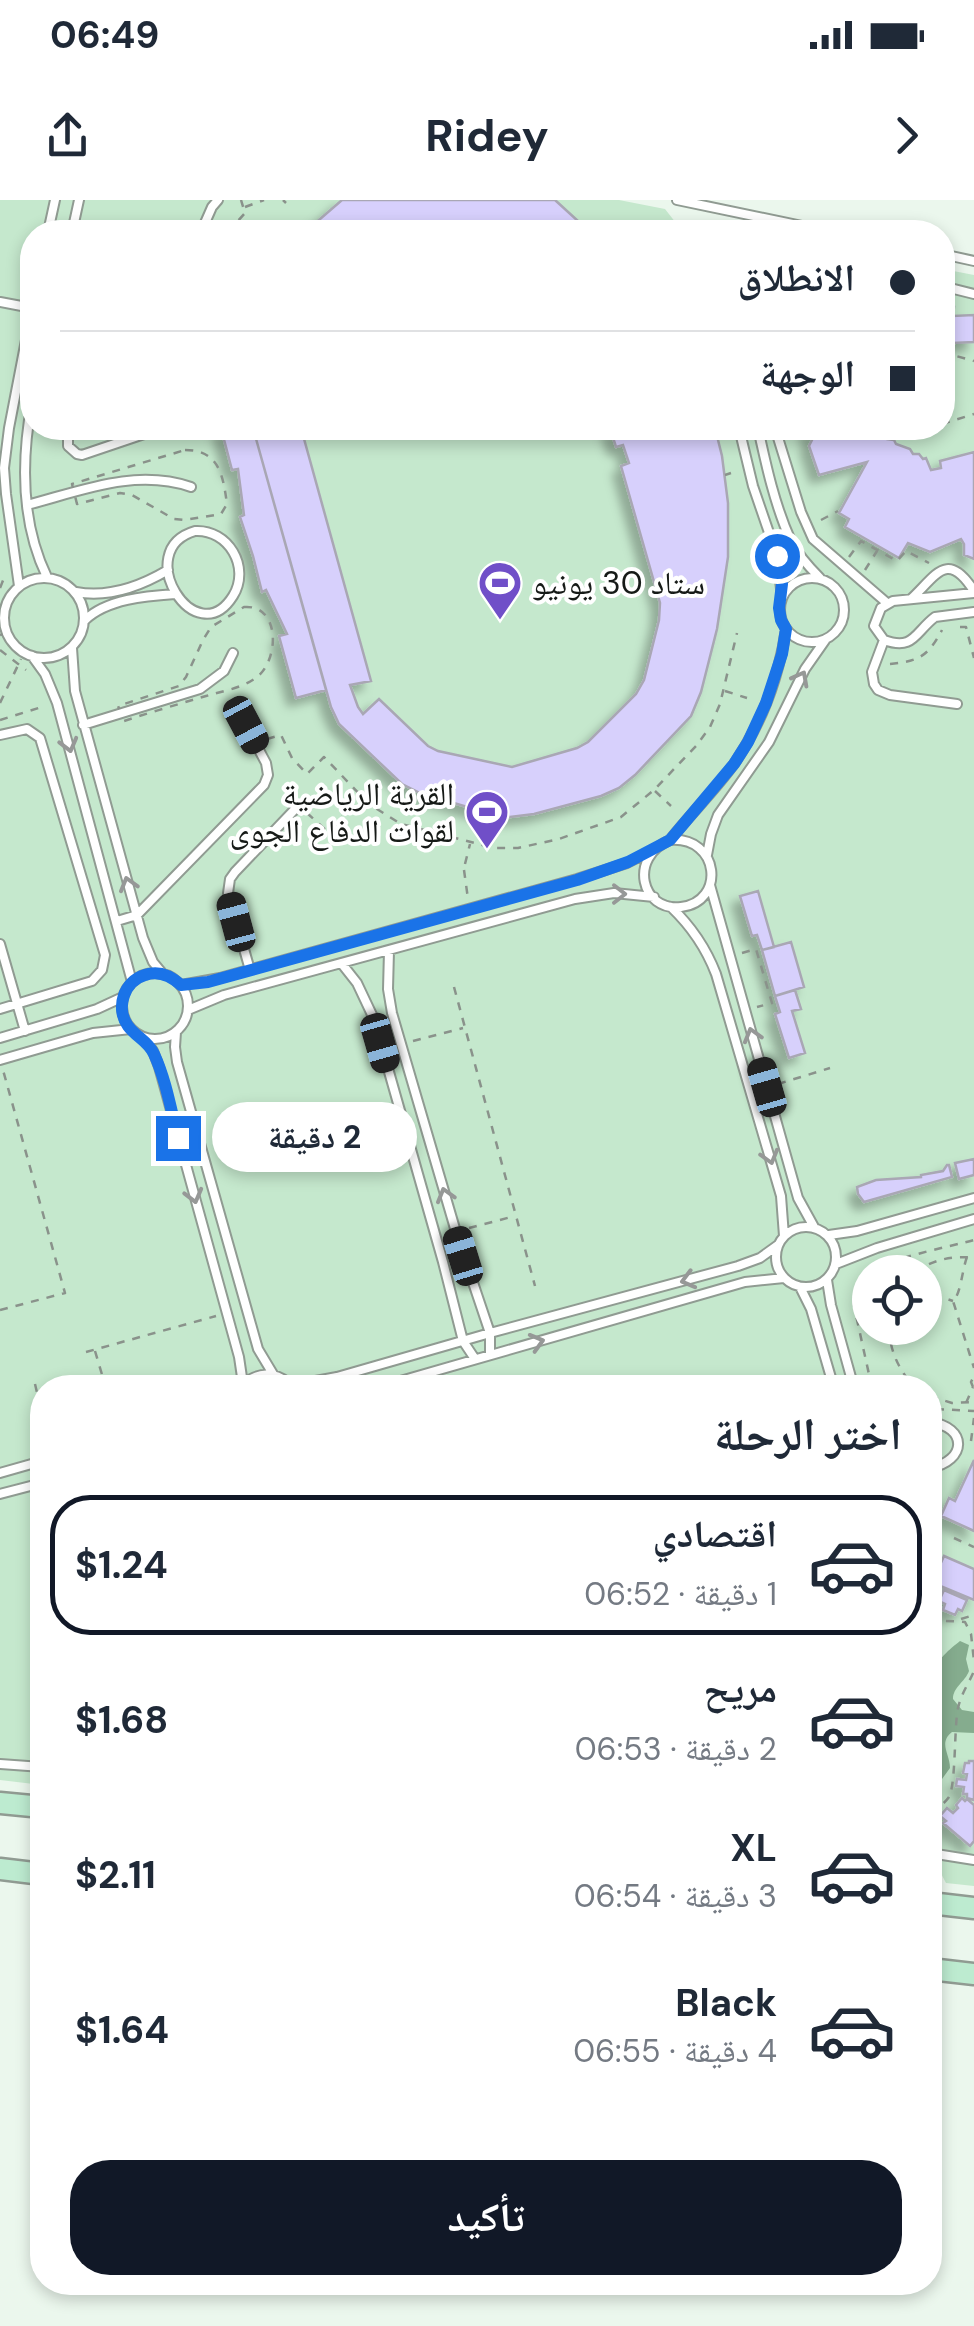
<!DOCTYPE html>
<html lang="ar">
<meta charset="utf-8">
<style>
:root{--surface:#fff;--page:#f6f6f7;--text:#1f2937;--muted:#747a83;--line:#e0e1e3;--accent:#111827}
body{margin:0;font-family:"DM Sans","Noto Naskh Arabic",sans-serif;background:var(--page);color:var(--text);direction:rtl;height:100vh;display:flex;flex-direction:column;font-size:38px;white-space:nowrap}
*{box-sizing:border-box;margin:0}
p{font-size:32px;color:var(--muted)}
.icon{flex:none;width:55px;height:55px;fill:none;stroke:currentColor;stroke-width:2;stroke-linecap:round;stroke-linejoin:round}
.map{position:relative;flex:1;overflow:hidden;direction:ltr}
.details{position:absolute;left:30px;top:1175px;width:912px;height:920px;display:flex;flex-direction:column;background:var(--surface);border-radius:40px;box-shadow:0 5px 15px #0003;direction:rtl}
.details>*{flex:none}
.hud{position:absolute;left:20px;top:20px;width:935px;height:220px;border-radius:40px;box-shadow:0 5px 15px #0003;direction:rtl;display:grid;align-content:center;height:220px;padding:0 40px;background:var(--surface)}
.controls{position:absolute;left:852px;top:1055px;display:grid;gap:20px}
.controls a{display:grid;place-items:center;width:90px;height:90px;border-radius:50%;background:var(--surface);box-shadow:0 5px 15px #0003;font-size:50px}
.end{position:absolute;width:45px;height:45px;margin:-22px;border:12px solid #1a73e8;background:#fff;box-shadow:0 0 0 5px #fff}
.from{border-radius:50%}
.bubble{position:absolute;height:70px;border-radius:35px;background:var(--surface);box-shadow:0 5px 15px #0003;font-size:32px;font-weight:700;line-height:70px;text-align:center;direction:rtl}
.car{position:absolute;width:30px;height:60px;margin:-30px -15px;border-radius:12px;box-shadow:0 0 8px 2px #0007;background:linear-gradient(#222 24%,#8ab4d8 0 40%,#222 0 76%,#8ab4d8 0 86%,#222 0)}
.hud b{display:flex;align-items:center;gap:35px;height:95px;font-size:38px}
.hud b+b{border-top:2px solid var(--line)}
.hud i{width:25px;height:25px;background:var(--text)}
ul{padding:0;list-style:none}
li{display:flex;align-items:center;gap:30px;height:140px;margin:0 20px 15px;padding:0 20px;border:5px solid transparent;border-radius:40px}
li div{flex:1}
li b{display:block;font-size:38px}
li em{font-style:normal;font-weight:700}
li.active{border-color:var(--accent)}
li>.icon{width:90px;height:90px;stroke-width:1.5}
h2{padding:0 40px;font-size:45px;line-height:120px}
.cta{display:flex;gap:20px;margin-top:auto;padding:20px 40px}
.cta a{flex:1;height:115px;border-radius:40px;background:var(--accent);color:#fff;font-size:40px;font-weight:700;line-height:115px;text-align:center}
.status{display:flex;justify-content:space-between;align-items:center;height:70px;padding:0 50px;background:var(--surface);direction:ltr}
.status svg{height:28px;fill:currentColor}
header{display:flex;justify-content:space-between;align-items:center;height:130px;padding:0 40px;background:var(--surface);font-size:45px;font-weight:700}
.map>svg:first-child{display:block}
.green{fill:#c5e8cd;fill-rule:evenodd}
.water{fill:#85ac8e}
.building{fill:#d7d0fc;stroke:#a9a7b4;stroke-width:2.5;filter:url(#shadow)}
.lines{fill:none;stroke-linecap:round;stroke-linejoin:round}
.lane-casing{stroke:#909b92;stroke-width:12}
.secondary-casing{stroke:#909b92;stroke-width:25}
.path{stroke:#8a928b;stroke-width:2.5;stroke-dasharray:8 8;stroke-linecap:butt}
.lane{stroke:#fff;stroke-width:8}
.secondary{stroke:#bdebd0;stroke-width:20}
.oneway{stroke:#969897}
.route{stroke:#1a73e8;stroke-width:12}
.labels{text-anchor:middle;stroke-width:8;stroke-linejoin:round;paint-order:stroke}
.poi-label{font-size:32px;fill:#161a17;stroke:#fff;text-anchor:start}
</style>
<div class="status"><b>06:49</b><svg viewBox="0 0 49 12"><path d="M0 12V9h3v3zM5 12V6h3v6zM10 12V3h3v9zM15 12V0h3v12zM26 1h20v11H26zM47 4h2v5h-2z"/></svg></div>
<header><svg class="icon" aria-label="forward" viewBox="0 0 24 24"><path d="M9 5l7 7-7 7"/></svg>Ridey<svg class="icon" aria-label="share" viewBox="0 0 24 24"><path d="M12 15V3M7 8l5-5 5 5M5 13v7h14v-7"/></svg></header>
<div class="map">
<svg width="974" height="2126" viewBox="0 0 974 2126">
<defs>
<filter id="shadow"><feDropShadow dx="-8" dy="8" stdDeviation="5" flood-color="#0004"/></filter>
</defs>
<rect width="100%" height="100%" fill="#ebf7ed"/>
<path class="green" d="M0,0h619l46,9 18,23h-651v196h910l1,-159 31,6v1611l-28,-3 -10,-19 -6,-1v-475h-888v397l-42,-5zM870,1072h55v56h-55z"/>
<path class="water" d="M960,1441l9,4 -3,14 3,12c-4,11 -16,16 -16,28l9,11 12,2v21l-22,-1c-14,11 -2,22 -2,36l-8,11 -2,8 -8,4 -2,-1v-91c6,-10 2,-14 3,-25 2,-13 18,-26 27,-33z"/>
<path class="building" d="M555,0l35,32h-122l-26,-5 -27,5h-110l37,-32z
M954,107l-1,9 21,-1v27l-22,1 -1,-6 -9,1v-30z
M221,228h32l73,262 -30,8 -17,-62 8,-2 -21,-44 -4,2 -9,-36 -13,-39 4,-2 -6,-46 -6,1z
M253,228h48l70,253 -21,4 8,22 5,7 16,-15 49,47 10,5 74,16 65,-19 11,-6 48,-48 8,-14 15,-60 1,-17 -39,-137 8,-3 -6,-18 -7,2 -6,-19h105l7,28 6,47v54l-11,72 -16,63 -10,24 -56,59 -16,13 -18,8 -67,18 -24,3 -19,-3 -71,-21 -18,-9 -63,-60 -8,-17z
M810,228l64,1 4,6 5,-1 4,5 7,1 2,4 14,5 3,5h6l4,5 3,-1 5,12 10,-2 -1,-7 34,-9v107l-10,-4v-11l-3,-5 -31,13 -22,-9 -9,15 -54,-31 4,-8 -10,-6 28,-51 -48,13 -10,-29 4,-8 -6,-4z
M758,691l16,56 -12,3 -5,-15 -5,1 -12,-40z
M791,742l13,45 -29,9 -13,-46z
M795,790l6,19 -9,2 13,42 -16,5 -14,-44 5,-2 -5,-16z
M974,959v16l-15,4 -4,-16z
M947,965h2l3,12 -88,25 -6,-8 -1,-7 19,-7 45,-3v-2l22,-4z
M974,1260v71l-33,-15 8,-18 6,3z
M944,1356l30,13v31l-41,-17 4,-11 -3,-1 3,-8 3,2z
M944,1390l23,10 -5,11 -4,-2 -3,6 -12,-5 2,-6 -6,-3z
M969,1561h5v39l-7,-2v-4h-4l1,-7 -8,-1 1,-7 9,1 1,-6 -4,-1 2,-10h4z
M962,1598l3,3 2,-2 7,6v36l-4,5 -27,-23 3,-2 -6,-5 7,-8 6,5 5,-5 -2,-3z"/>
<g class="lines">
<defs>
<path id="lane" d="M677,0l154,32
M48,32l7,-32
M72,32l7,-32
M201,32l11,-25 6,-7
M751,32l4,-15
M942,54l32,7
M942,86l32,8
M0,102l32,6
M32,202c-11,59 -11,121 15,175
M68,228v18l9,8 5,1 68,-23 6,-4
M739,228l14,58 24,70 5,41
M758,228c8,37 17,78 33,113 7,14 18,26 29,37
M775,228l26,84 12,27 74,64
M27,305c54,-14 108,-37 164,-18
M195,331c33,-2 56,36 38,65 -37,59 -103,-46 -38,-65z
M780 410a32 32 0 1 1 64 0a32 32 0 1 1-64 0Z
M4 418a40 40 0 1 1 80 0a40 40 0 1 1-80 0Z
M19,386l-13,-92 -2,-26 5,-40 23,-119
M76,392c32,6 65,-6 92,-22
M974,393l-81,8 -12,7 -7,18 10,14c30,11 31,-8 51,-23l39,-5
M911,399c25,-23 36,-50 63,-8
M85,420c22,-21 61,-24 90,-26
M884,440l-12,32 2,12 4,6 12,5 67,9
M72,448l3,43 68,247 10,24 10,12
M32,456l13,18 12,29 75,279
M83,525l117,-36 24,-18 9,-18
M0,535l27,-6 13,9 65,217 -3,15 -10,11 -92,28
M670,640c50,-4 56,62 11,67 -40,5 -53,-50 -11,-67 21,-27 47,-51 66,-79 26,-39 43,-85 50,-132
M707,655l4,-21 7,-19 51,-73 36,-73 21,-30
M710,685l88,313 16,29
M671,707c21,20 35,41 45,67l65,222 3,40
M117,721l20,-6 127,-130 4,-10 -2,-12 -31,-58
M0,744l25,87
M389,751l-1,38 4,24 64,219 34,101v22
M342,764l15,19 17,36 69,243 20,79 12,18
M250,770l-22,-77 2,-14 5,-7 64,-67
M122 806a33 33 0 1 1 66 0a33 33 0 1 1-66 0Z
M181,785l39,-7 357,-99 50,-16 26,-13
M188,810l36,-15 351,-96 39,-6 40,4
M176,832l-1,15 2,15 81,287 15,25
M143,837l10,14 6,16 80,290 4,27
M0,838l97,-29 26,-12
M0,860l93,-27 38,-4
M776 1057a30 30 0 1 1 60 0a30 30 0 1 1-60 0Z
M829,1035l28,-4 117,-33
M836,1064l41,-16 97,-29
M827,1080l4,25 23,83
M800,1087l11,22 23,79
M289,1182h21l27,-5 153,-44 248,-67 22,-8 18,-13
M243,1184c16,-12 30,-13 46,-1
M376,1188l369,-106 39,-4
M930,1222c38,5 37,39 0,46
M0,1273l42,-12
M0,1294l42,-11
M0,1564l42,3
M930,1653l44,7"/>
<path id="secondary" d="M0,1603l42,4
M0,1669l42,5
M930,1703l44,5
M930,1769l44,5"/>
</defs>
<use href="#lane" class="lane-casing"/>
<use href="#secondary" class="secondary-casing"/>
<path class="path" d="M283,0l3,3
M245,7l19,-7
M228,32l17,-19 -4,-13
M942,152l32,9
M942,210l4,13
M942,224l32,-10
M185,250c34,0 38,25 42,54l-6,10 -37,6 -10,-1 -42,-24 -12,-2 -43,11 -5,-20z
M725,275l6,-2
M821,320l17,-9
M849,357l12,-16 36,20 9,-10 23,12
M865,370l12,-19
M0,388l4,-10
M244,407c36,-3 36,52 13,70 -14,11 -34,14 -51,19 -27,8 -55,16 -82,25l-6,-15 61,-20 7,-9 17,-37 8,-13z
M960,427h6l8,31
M0,435l7,-2
M0,450l26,20
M890,464c30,-3 38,-8 52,-34
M725,491l22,7
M0,503l21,-44
M0,520l45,-14
M267,539l14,-4 11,23 15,16 17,-17 45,47 32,20 93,24h24l41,-9 62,-22 33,-27 42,-44 14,-19 10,-23 17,-71
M655,591l16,15
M347,611l13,-14
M307,613l20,18 15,-15
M465,664l5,-20
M464,670l4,29
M742,753l14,-4 16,54 -15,4
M454,787l81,299
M413,841l50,-13
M778,884l52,-16
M469,1028l46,-12
M967,1057c-5,13 -6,37 -14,44l21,67
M915,1072c18,-12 37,-17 59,-14
M925,1079l16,18 12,4
M0,1110l65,-17 -62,-223
M889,1128c1,24 10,42 26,60
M95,1151l11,37
M86,1152l130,-36
M35,1184l7,30
M973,1187l-2,-5 3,-6
M872,1188l-18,-82c0,-11 1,-20 9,-29 15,-17 86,-30 111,-37
M39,1193l3,11
M42,1194v4
M930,1196l22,7 22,-1
M966,1203l7,-16
M936,1209l38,2
M971,1241l3,-23
M38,1321h4
M954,1338l20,9
M961,1419l13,-4
M930,1420l35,2 6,12 3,27
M930,1611c8,-3 14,-7 19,-14 7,-13 5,-69 9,-89 3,-14 10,-23 16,-37"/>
<use href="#lane" class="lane"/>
<use href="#secondary" class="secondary"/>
</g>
<defs><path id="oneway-chevron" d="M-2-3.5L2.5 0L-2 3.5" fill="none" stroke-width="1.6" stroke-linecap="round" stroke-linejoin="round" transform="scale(2.5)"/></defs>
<g class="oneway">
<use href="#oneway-chevron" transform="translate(801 478) rotate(-62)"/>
<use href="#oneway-chevron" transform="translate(69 545) rotate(75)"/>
<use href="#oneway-chevron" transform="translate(128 684) rotate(-106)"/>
<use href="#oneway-chevron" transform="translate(619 694)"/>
<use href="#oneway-chevron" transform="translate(752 835) rotate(-106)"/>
<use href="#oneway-chevron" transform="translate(770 957) rotate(74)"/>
<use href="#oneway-chevron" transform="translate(445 995) rotate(-106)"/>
<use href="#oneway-chevron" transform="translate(194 996) rotate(75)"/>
<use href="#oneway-chevron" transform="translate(688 1080) rotate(165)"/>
<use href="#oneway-chevron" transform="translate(537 1142) rotate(-16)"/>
</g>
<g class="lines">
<path class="route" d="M178,938c-7,-28 -12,-58 -24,-84 -6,-13 -18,-17 -26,-28 -13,-18 -4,-45 17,-51 14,-5 26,1 36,10l27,-3 369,-102 51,-18 42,-22 64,-76 14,-22 18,-39 16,-49 4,-25 -5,-9 -2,-12 3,-24 -5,-28"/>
</g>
<defs>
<symbol id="stadium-pin" viewBox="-11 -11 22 30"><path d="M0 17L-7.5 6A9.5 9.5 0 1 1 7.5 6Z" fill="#704fc8" stroke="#fff"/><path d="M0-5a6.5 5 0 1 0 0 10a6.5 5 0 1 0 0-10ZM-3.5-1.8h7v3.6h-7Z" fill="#fff"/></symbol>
</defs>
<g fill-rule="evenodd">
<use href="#stadium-pin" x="475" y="358" width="50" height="68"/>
<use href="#stadium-pin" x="462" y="587" width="50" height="68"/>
</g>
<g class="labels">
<g class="poi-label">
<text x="532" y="394">ستاد 30 يونيو</text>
<text x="454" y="605" text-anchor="end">القرية الرياضية<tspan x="454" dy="37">لقوات الدفاع الجوى</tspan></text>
</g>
</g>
</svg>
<div class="controls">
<a><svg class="icon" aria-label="locate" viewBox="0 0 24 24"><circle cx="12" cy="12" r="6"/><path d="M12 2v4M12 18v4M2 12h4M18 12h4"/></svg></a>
</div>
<i class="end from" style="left:777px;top:356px"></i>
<i class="end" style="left:178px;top:938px"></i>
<div class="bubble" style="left:212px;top:902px;width:205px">2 دقيقة</div>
<i class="car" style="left:246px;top:525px;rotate:152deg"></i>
<i class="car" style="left:236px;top:722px;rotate:345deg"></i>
<i class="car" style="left:380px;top:843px;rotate:164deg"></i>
<i class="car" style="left:767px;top:887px;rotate:344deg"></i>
<i class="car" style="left:463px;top:1056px;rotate:343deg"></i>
<div class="hud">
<b><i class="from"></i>الانطلاق</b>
<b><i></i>الوجهة</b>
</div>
<section class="details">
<h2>اختر الرحلة</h2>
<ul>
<li class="active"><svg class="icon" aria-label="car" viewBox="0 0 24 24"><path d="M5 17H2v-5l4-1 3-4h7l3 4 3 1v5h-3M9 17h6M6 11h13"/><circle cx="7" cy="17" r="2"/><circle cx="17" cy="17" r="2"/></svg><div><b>اقتصادي</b><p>1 دقيقة · 06:52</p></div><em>$1.24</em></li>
<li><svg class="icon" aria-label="car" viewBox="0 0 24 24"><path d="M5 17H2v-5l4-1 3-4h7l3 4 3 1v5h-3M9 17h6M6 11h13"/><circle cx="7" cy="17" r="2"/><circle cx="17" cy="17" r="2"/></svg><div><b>مريح</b><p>2 دقيقة · 06:53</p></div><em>$1.68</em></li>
<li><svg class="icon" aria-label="car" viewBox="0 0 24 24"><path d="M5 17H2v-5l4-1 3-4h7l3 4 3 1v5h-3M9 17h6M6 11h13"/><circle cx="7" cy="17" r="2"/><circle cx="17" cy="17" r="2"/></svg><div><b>XL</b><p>3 دقيقة · 06:54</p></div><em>$2.11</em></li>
<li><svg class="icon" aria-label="car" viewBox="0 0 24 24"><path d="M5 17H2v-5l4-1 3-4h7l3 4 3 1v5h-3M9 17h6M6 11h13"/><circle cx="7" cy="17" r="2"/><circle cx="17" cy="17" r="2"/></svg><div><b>Black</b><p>4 دقيقة · 06:55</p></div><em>$1.64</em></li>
</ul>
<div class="cta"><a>تأكيد</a></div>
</section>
</div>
